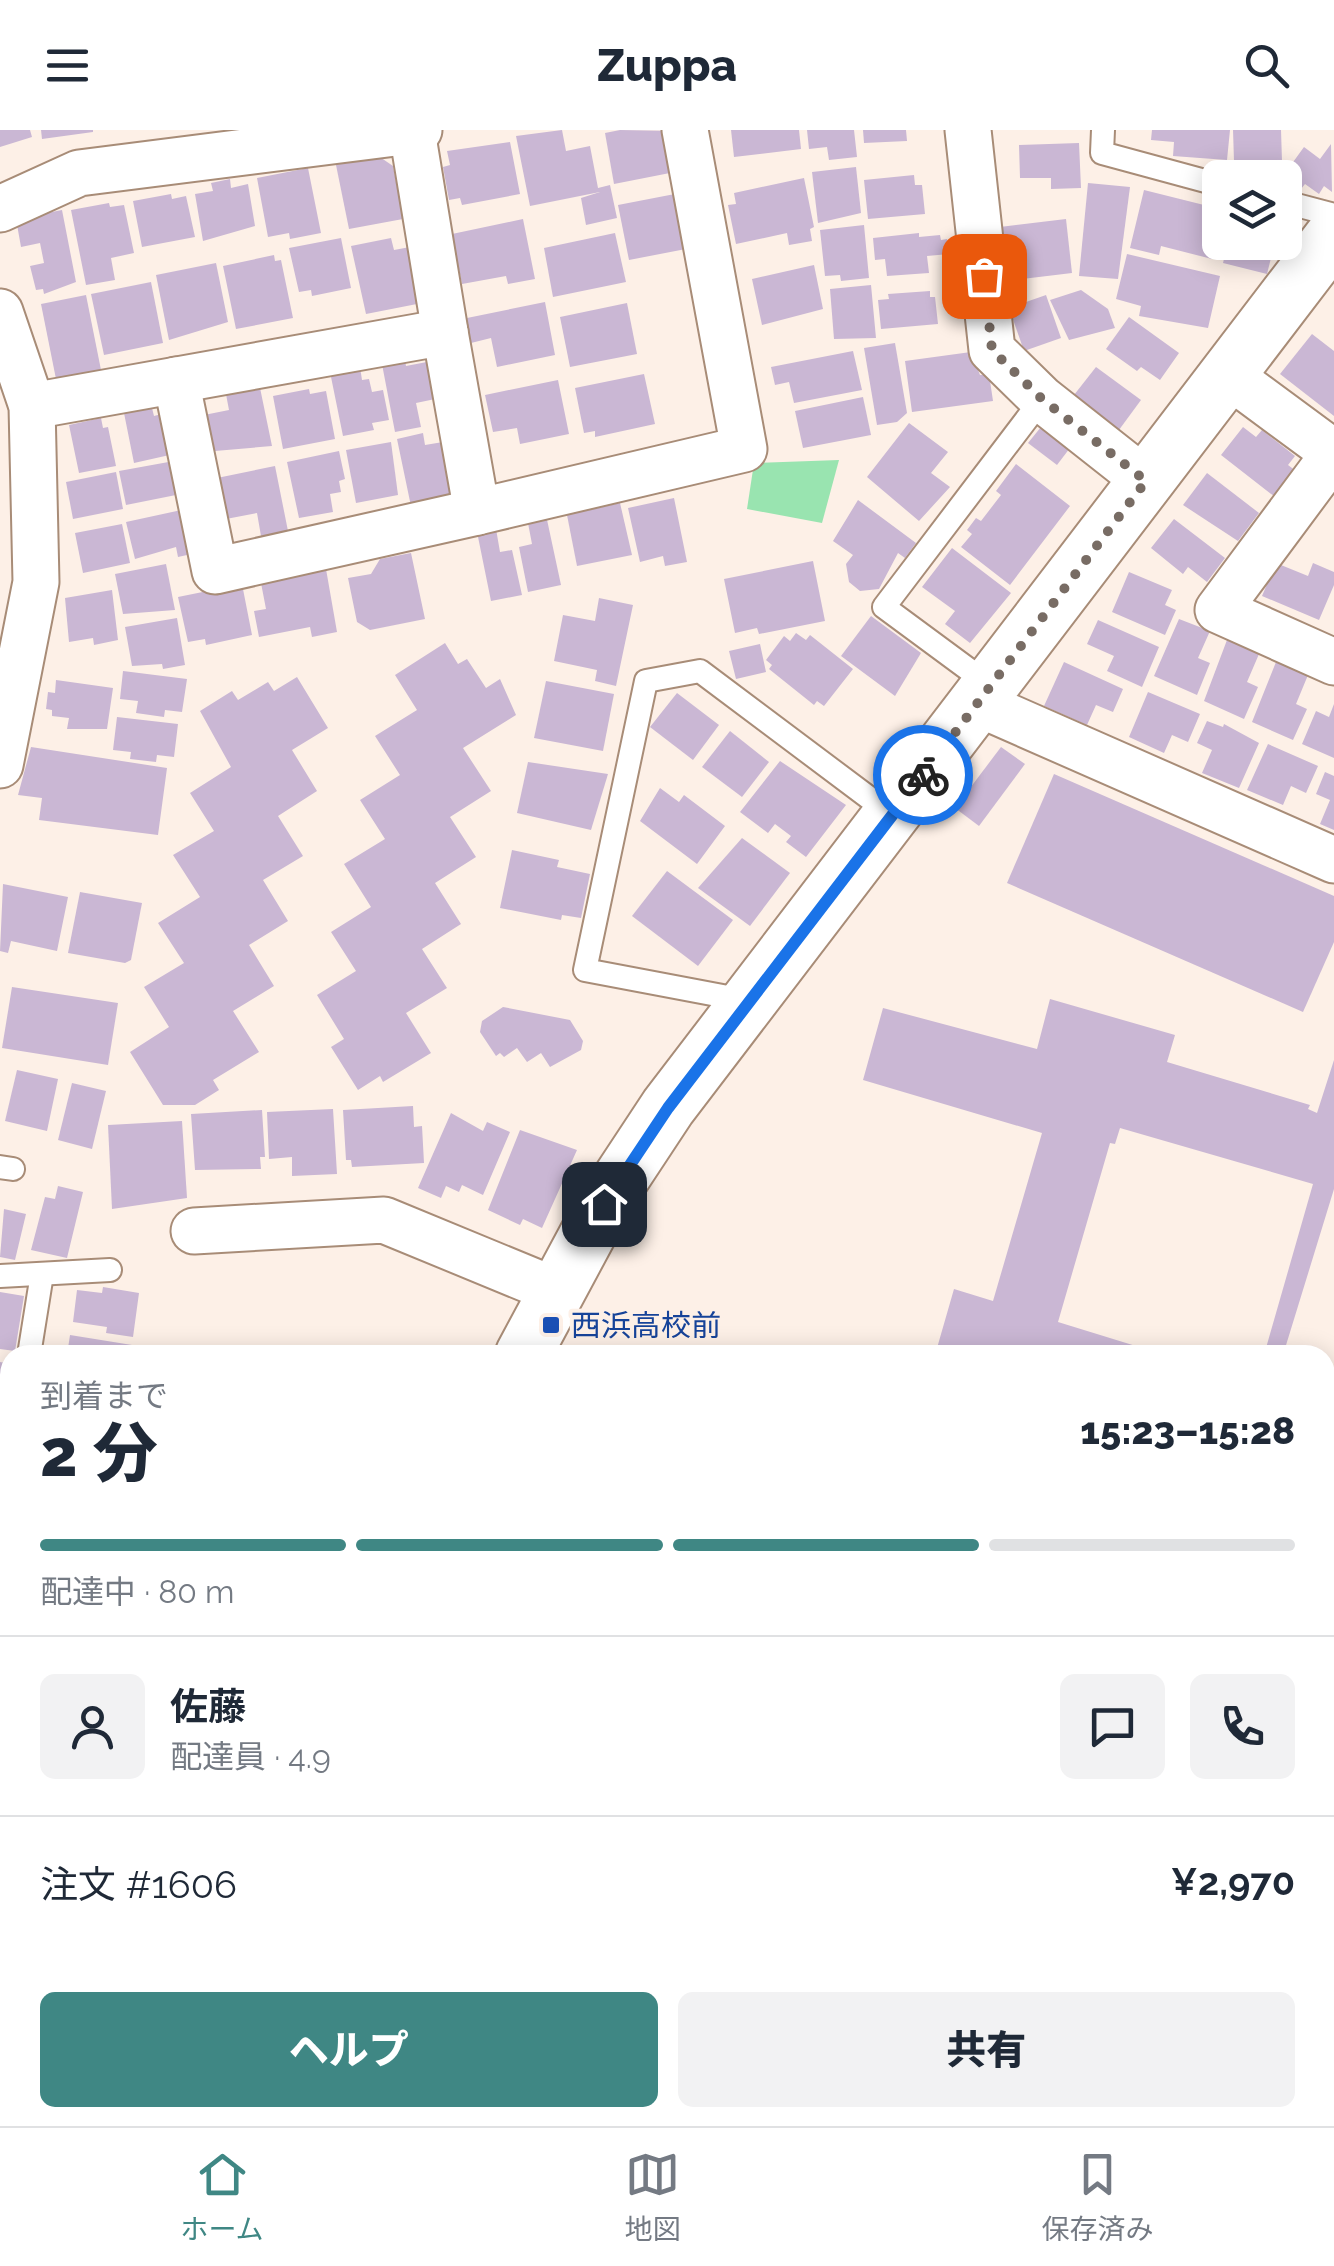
<!DOCTYPE html>
<html lang="ja">
<head>
<meta charset="utf-8">
<style>
	:root { --surface:#fff; --page:#f2f2f3; --text:#1f2937; --muted:#747a83; --line:#e0e1e3; --accent:#3f8784 }
	body { margin:0; font-family:Raleway,"Noto Sans JP",sans-serif; background:var(--page); color:var(--text); height:100vh; display:flex; flex-direction:column; font-size:38px; white-space:nowrap }
	* { box-sizing:border-box; margin:0 }
	p { font-size:32px; color:var(--muted) }
	.icon { flex:none; width:55px; height:55px; fill:none; stroke:currentColor; stroke-width:2; stroke-linecap:round; stroke-linejoin:round }
	.map { position:relative; flex:1; overflow:hidden }
	.panel { position:absolute; left:0px; top:1215px; width:1335px; height:782px; display:flex; flex-direction:column; background:var(--surface); border-radius:30px 30px 0 0; box-shadow:0 5px 25px #0003 }
	.panel>* { flex:none }
	.fabs { position:absolute; left:1202px; top:30px; display:grid; gap:20px }
	.fabs a { display:grid; place-items:center; width:100px; height:100px; border-radius:15px; background:var(--surface); box-shadow:0 5px 25px #0003; font-size:50px }
	.pin { position:absolute; display:grid; place-items:center; width:85px; height:85px; color:#fff; margin:-42px; border-radius:20px; box-shadow:0 5px 15px #0006 }
	.courier { position:absolute; display:grid; place-items:center; width:100px; height:100px; margin:-50px; border:8px solid #1a73e8; border-radius:50%; background:#fff; color:#222; box-shadow:0 2px 12px #0007 }
	.summary em { font-style:normal; font-weight:800 }
	.summary div { display:flex; flex-direction:column-reverse }
	.summary { display:flex; align-items:center; justify-content:space-between; height:170px; padding:0 40px }
	h1 { font-size:65px; font-weight:800; line-height:75px }
	.bar { display:grid; grid-template-columns:repeat(4,1fr); gap:15px 10px; align-content:center; height:120px; padding:0 40px }
	.bar i { height:12px; border-radius:8px; background:var(--line) }
	.bar .selected { background:var(--accent) }
	.bar p { grid-column:span 4 }
	.line { display:flex; align-items:center; gap:25px; padding:0 40px; border-top:2px solid var(--line) }
	.line div { flex:1 }
	.round { display:grid; place-items:center; flex:none; width:105px; height:105px; border-radius:15px; background:var(--page) }
	.cta { display:flex; gap:20px; margin-top:auto; padding:20px 40px }
	.cta a { flex:1; height:115px; border-radius:15px; background:var(--accent); color:#fff; font-size:40px; font-weight:800; line-height:115px; text-align:center }
	.cta a+a { background:var(--page); color:var(--text) }
	header { display:flex; justify-content:space-between; align-items:center; height:130px; padding:0 40px; background:var(--surface); font-size:45px; font-weight:800 }
	.dock { display:flex; justify-content:space-around; align-items:center; height:140px; border-top:2px solid var(--line); background:var(--surface); font-size:28px; color:var(--muted) }
	.dock a { display:grid; justify-items:center; gap:5px }
	.dock .selected { color:var(--accent) }
	.map>svg:first-child { display:block }
	.green { fill:#99e4b0 }
	.forest { fill:#7dd098 }
	.building { fill:#cab7d4 }
	.lines { fill:none; stroke-linecap:round; stroke-linejoin:round }
	.service-casing { stroke:#a88c77; stroke-width:26 }
	.minor-casing { stroke:#a88c77; stroke-width:49 }
	.tertiary-casing { stroke:#a88c77; stroke-width:59 }
	.service { stroke:#fff; stroke-width:22 }
	.minor { stroke:#fff; stroke-width:45 }
	.tertiary { stroke:#fff; stroke-width:55 }
	.done { stroke:#786c64; stroke-width:10; stroke-dasharray:0 18 }
	.route { stroke:#1a73e8; stroke-width:12 }
	.transit-dot { fill:#1a4fb4; stroke:#fdf0e7; stroke-width:4 }
	.labels { text-anchor:middle; dominant-baseline:central; stroke-width:8; stroke-linejoin:round; paint-order:stroke }
	.transit-label { font-size:30px; fill:#164399; stroke:#fdf0e7; text-anchor:start }
</style>
</head>
<body>
<header><svg class="icon" aria-label="menu" viewBox="0 0 24 24"><path d="M4 6h16M4 12h16M4 18h16"/></svg>Zuppa<svg class="icon" aria-label="search" viewBox="0 0 24 24"><circle cx="10" cy="10" r="6"/><path d="M15 15l6 6"/></svg></header>
<div class="map">
<svg width="1334" height="1996" viewBox="0 0 1334 1996">
	<rect width="100%" height="100%" fill="#fdf0e7"/>
	<!-- green -->
	<polygon class="green" points="839,330 822,393 747,379 754,333"/>
	<!-- forest -->
	<g class="forest">
		<polygon points="0,1530 10,1531 10,1988 218,1988 215,1996 0,1996"/>
		<polygon points="307,1988 705,1988 732,1996 304,1996"/>
	</g>
	<!-- building -->
	<g class="building">
		<polygon points="0,0 30,0 32,7 0,17"/>
		<polygon points="41,0 93,0 93,2 42,9"/>
		<polygon points="562,0 566,21 590,16 598,58 610,55 617,88 586,95 581,68 600,62 530,76 516,6"/>
		<polygon points="620,0 674,1 675,42 614,54 605,3"/>
		<polygon points="731,0 799,0 801,19 734,27"/>
		<polygon points="807,0 854,0 857,27 829,30 827,17 809,19"/>
		<polygon points="863,0 906,0 907,11 864,13"/>
		<polygon points="1152,0 1230,0 1227,30 1173,26 1174,12 1151,10"/>
		<polygon points="1233,0 1281,0 1282,31 1234,32"/>
		<polygon points="510,12 520,64 462,75 460,68 449,70 443,37 450,35 447,21"/>
		<polygon points="1079,13 1081,58 1051,59 1051,48 1020,48 1019,15"/>
		<polygon points="1331,14 1332,62 1324,56 1319,64 1305,54 1301,59 1283,46 1304,17 1320,29"/>
		<polygon points="374,23 393,36 403,89 349,99 335,30"/>
		<polygon points="856,37 861,83 818,93 812,42"/>
		<polygon points="308,38 321,103 290,109 289,103 268,107 257,48"/>
		<polygon points="914,45 915,55 922,55 925,84 868,89 864,50"/>
		<polygon points="804,48 814,97 810,99 812,111 789,115 787,103 736,114 728,75 736,74 734,63"/>
		<polygon points="230,49 231,58 248,54 255,96 203,111 195,64 213,61 211,53"/>
		<polygon points="1088,53 1130,57 1118,149 1079,146"/>
		<polygon points="1144,60 1220,79 1212,129 1161,116 1159,125 1130,118"/>
		<polygon points="680,63 691,118 629,130 618,75"/>
		<polygon points="171,64 172,69 186,66 195,107 142,117 133,71"/>
		<polygon points="109,73 110,77 124,75 134,123 111,128 115,150 86,155 71,80"/>
		<polygon points="62,80 76,152 44,164 43,159 36,160 30,136 44,133 40,113 21,117 16,89"/>
		<polygon points="523,89 535,149 508,154 506,146 462,154 452,104"/>
		<polygon points="1066,89 1072,143 1006,151 1000,97"/>
		<polygon points="864,95 869,148 841,151 840,145 825,146 820,100"/>
		<polygon points="615,103 626,152 553,167 544,118"/>
		<polygon points="919,103 919,107 940,105 941,110 947,109 949,124 927,126 929,143 887,146 885,129 875,130 873,108"/>
		<polygon points="341,108 351,158 312,166 311,160 299,162 289,118"/>
		<polygon points="391,108 394,120 410,117 422,173 366,184 351,116"/>
		<polygon points="1228,112 1275,112 1267,144 1223,133"/>
		<polygon points="1127,124 1220,146 1208,198 1139,186 1141,176 1116,169"/>
		<polygon points="274,125 275,131 281,130 293,188 236,199 223,136"/>
		<polygon points="216,133 228,192 169,210 156,145"/>
		<polygon points="814,135 823,179 762,195 752,149"/>
		<polygon points="151,152 163,213 104,225 91,164"/>
		<polygon points="871,155 876,208 834,209 830,159"/>
		<polygon points="1081,160 1108,179 1115,198 1069,210 1050,170"/>
		<polygon points="930,161 930,167 935,167 938,194 881,199 878,170 889,169 888,164"/>
		<polygon points="86,165 101,240 56,249 41,174"/>
		<polygon points="1046,165 1061,208 1024,221 1009,178"/>
		<polygon points="545,172 555,225 497,237 491,208 471,213 467,188"/>
		<polygon points="627,173 637,224 570,237 560,187"/>
		<polygon points="1129,187 1179,223 1160,250 1141,237 1137,241 1106,219"/>
		<polygon points="1312,204 1334,221 1334,286 1280,244"/>
		<polygon points="895,213 907,283 897,292 877,295 864,218"/>
		<polygon points="853,221 862,260 794,273 789,252 775,255 771,237"/>
		<polygon points="971,222 980,245 989,244 993,271 912,282 905,231"/>
		<polygon points="404,224 406,236 432,231 440,268 416,273 421,297 395,302 381,229"/>
		<polygon points="360,237 362,250 369,249 372,262 383,260 389,290 372,293 374,300 343,306 330,242"/>
		<polygon points="1096,237 1141,270 1116,304 1074,265"/>
		<polygon points="644,244 655,294 595,307 595,301 584,303 575,258"/>
		<polygon points="558,250 569,304 520,314 517,298 493,302 485,265"/>
		<polygon points="259,253 272,316 215,321 204,285 229,280 225,259"/>
		<polygon points="309,259 310,264 326,261 335,309 283,319 273,266"/>
		<polygon points="863,267 871,305 803,318 795,281"/>
		<polygon points="152,278 154,286 165,283 174,324 134,333 124,283"/>
		<polygon points="101,288 103,298 108,297 116,336 79,343 69,295"/>
		<polygon points="909,293 948,322 931,343 950,357 919,391 867,347"/>
		<polygon points="1058,296 1076,310 1057,335 1028,313 1041,297"/>
		<polygon points="1243,297 1256,307 1262,300 1295,326 1288,335 1296,341 1275,367 1221,325"/>
		<polygon points="423,303 425,315 443,312 451,364 446,372 412,381 397,309"/>
		<polygon points="391,312 398,365 356,373 346,320"/>
		<polygon points="339,321 345,349 339,351 341,362 330,364 333,382 299,388 287,332"/>
		<polygon points="174,331 181,364 126,375 119,341"/>
		<polygon points="1016,334 1070,376 1010,455 961,417 972,404 967,400 976,388 981,391 1001,365 996,361"/>
		<polygon points="275,336 288,401 261,406 257,383 226,389 217,348"/>
		<polygon points="116,342 123,379 73,389 66,352"/>
		<polygon points="1207,343 1259,383 1238,411 1183,375"/>
		<polygon points="674,368 687,432 665,436 663,426 640,432 628,378"/>
		<polygon points="858,370 916,413 905,428 898,423 879,459 860,461 849,452 846,434 853,425 833,411"/>
		<polygon points="620,373 632,425 577,436 567,385"/>
		<polygon points="186,379 196,423 178,427 176,417 135,429 126,392"/>
		<polygon points="546,385 561,455 528,462 519,417 532,414 527,388"/>
		<polygon points="1174,389 1225,428 1207,452 1188,437 1183,444 1151,418"/>
		<polygon points="495,393 500,422 512,420 522,465 491,471 476,397"/>
		<polygon points="122,394 130,433 83,443 75,403"/>
		<polygon points="952,418 1011,463 970,513 945,494 955,481 922,457"/>
		<polygon points="411,423 425,489 370,500 357,492 348,448 371,444 380,429"/>
		<polygon points="813,431 825,491 759,504 757,498 735,503 724,449"/>
		<polygon points="1276,433 1308,446 1313,433 1334,442 1334,455 1319,490 1262,466"/>
		<polygon points="166,434 175,480 123,484 115,444"/>
		<polygon points="326,439 337,502 312,507 310,497 259,507 254,481 266,479 261,453"/>
		<polygon points="1129,442 1172,460 1165,475 1176,480 1165,505 1112,482"/>
		<polygon points="242,454 252,505 206,515 205,509 188,512 178,467"/>
		<polygon points="112,460 118,510 94,515 93,508 69,512 65,468"/>
		<polygon points="599,468 633,475 616,556 595,551 597,540 554,531 563,485 595,491"/>
		<polygon points="871,486 921,523 895,566 841,526"/>
		<polygon points="177,488 185,535 163,539 162,534 132,536 125,497"/>
		<polygon points="1179,489 1210,501 1198,528 1210,533 1197,565 1154,546"/>
		<polygon points="1098,490 1159,517 1142,557 1107,541 1114,526 1087,514"/>
		<polygon points="796,503 806,510 810,505 853,539 824,576 817,571 814,575 769,539 772,535 766,530 784,506 790,511"/>
		<polygon points="1227,510 1259,524 1247,552 1258,557 1244,589 1204,571"/>
		<polygon points="445,513 458,534 467,529 486,558 500,549 516,585 463,618 491,661 450,687 476,727 435,753 461,794 422,819 447,858 406,883 431,923 383,952 380,946 358,960 331,917 344,909 317,865 356,841 331,802 371,777 344,734 385,709 360,670 400,645 375,606 417,580 395,545"/>
		<polygon points="760,514 766,542 736,549 729,521"/>
		<polygon points="1064,532 1123,559 1113,582 1096,575 1087,595 1044,576"/>
		<polygon points="1276,532 1308,545 1296,574 1307,579 1293,610 1252,592"/>
		<polygon points="123,541 187,549 182,582 165,580 164,587 136,583 138,571 120,569"/>
		<polygon points="297,547 328,598 292,620 317,661 278,686 303,726 263,750 288,791 249,815 274,856 233,881 259,922 213,950 219,960 195,975 163,975 130,922 169,897 144,857 184,833 158,793 200,767 173,725 214,701 190,663 231,637 200,581 232,561 238,570 268,552 274,561"/>
		<polygon points="56,550 113,558 107,599 67,599 69,588 52,586 52,580 46,579 48,562 55,563"/>
		<polygon points="546,551 614,564 603,621 534,608"/>
		<polygon points="1148,562 1200,584 1188,612 1172,605 1164,623 1129,607"/>
		<polygon points="677,563 719,595 693,630 650,597"/>
		<polygon points="1334,574 1334,628 1302,614 1316,581 1329,587"/>
		<polygon points="117,587 178,594 174,627 157,625 156,632 130,629 131,622 113,620"/>
		<polygon points="1207,591 1223,597 1224,594 1259,613 1239,658 1202,643 1212,620 1197,613"/>
		<polygon points="730,601 769,632 742,667 702,637"/>
		<polygon points="1268,614 1318,636 1306,663 1291,656 1283,675 1247,660"/>
		<polygon points="31,617 167,638 158,705 39,690 42,668 18,665"/>
		<polygon points="1001,617 1025,634 979,696 955,678"/>
		<polygon points="780,631 846,675 806,727 786,712 791,706 775,694 768,703 740,682"/>
		<polygon points="528,632 608,644 591,700 517,683"/>
		<polygon points="1325,642 1334,646 1334,700 1320,694 1330,670 1316,664"/>
		<polygon points="1054,644 1334,766 1334,812 1303,882 1007,753"/>
		<polygon points="660,658 679,672 684,665 725,696 697,734 640,691"/>
		<polygon points="742,708 790,743 750,796 698,758"/>
		<polygon points="512,720 559,730 557,737 590,744 581,788 562,785 561,790 500,778"/>
		<polygon points="667,741 733,790 698,836 632,786"/>
		<polygon points="3,754 68,767 57,821 11,811 8,823 0,821"/>
		<polygon points="80,762 142,773 131,830 125,833 68,823"/>
		<polygon points="12,857 118,873 108,935 2,918"/>
		<polygon points="1050,869 1175,905 1167,932 1310,975 1308,979 1317,983 1334,930 1334,1059 1283,1225 1264,1225 1313,1054 1120,998 1115,1014 1110,1013 1058,1192 1165,1225 935,1225 954,1159 993,1171 1042,1003 863,950 883,878 1037,919"/>
		<polygon points="503,877 570,890 583,911 581,920 550,937 541,923 527,932 517,918 504,927 500,923 496,926 480,902 482,891"/>
		<polygon points="17,940 58,949 47,1001 5,991"/>
		<polygon points="72,953 106,961 92,1019 58,1010"/>
		<polygon points="413,976 414,997 422,996 424,1033 352,1037 351,1030 346,1030 343,980"/>
		<polygon points="333,979 337,1044 292,1046 292,1027 269,1029 267,982"/>
		<polygon points="262,980 265,1027 260,1027 261,1039 195,1040 191,984"/>
		<polygon points="451,983 483,1001 487,992 510,1002 483,1065 462,1055 459,1062 446,1056 441,1068 418,1058"/>
		<polygon points="182,991 187,1068 112,1079 108,995"/>
		<polygon points="520,1000 577,1020 542,1098 523,1089 520,1095 488,1080"/>
		<polygon points="58,1056 83,1062 67,1128 31,1120 45,1067 55,1069"/>
		<polygon points="4,1079 26,1084 15,1130 0,1127"/>
		<polygon points="103,1157 139,1163 133,1207 106,1203 107,1197 73,1192 77,1160 102,1163"/>
		<polygon points="0,1162 24,1166 15,1221 0,1219"/>
		<polygon points="70,1205 132,1215 130,1225 67,1225"/>
		<polygon points="0,1232 10,1234 4,1281 0,1280"/>
		<polygon points="1325,1255 1334,1258 1334,1395 1325,1392"/>
		<polygon points="0,1408 10,1409 10,1460 0,1459"/>
	</g>
	<g class="lines">
		<!-- service casing -->
		<g class="service-casing">
			<g id="service">
				<polyline points="1103,0 1102,23 1220,55"/>
				<polyline points="1285,72 1334,85"/>
				<polyline points="991,556 884,477 1042,269"/>
				<polyline points="749,871 585,840 646,551 700,541 892,685"/>
				<polyline points="0,1037 13,1039"/>
				<polyline points="0,1146 110,1140"/>
				<polyline points="29,1225 42,1144"/>
			</g>
		</g>
		<!-- minor casing -->
		<g class="minor-casing">
			<g id="minor">
				<polyline points="968,0 992,220 1042,269 1146,351"/>
				<polyline points="0,79 79,43 419,0"/>
				<polyline points="0,182 32,276 36,452 0,635"/>
				<polyline points="445,202 477,382 744,319 685,0"/>
				<polyline points="1227,244 1334,323"/>
				<polyline points="176,250 215,441 477,382"/>
				<polyline points="32,276 445,202 412,1"/>
				<polyline points="1334,324 1218,480 1334,532"/>
				<polyline points="977,573 1334,730"/>
				<polyline points="194,1101 384,1090 554,1160"/>
			</g>
		</g>
		<!-- tertiary casing -->
		<g class="tertiary-casing">
			<g id="tertiary">
				<polyline points="523,1225 604,1074 668,977 1334,105"/>
				<polyline points="263,1996 266,1988"/>
			</g>
		</g>
		<!-- service -->
		<use href="#service" class="service"/>
		<!-- minor -->
		<use href="#minor" class="minor"/>
		<!-- tertiary -->
		<use href="#tertiary" class="tertiary"/>
	</g>
	<g class="lines">
		<!-- done -->
		<polyline class="done" points="923,645 1146,351 1042,269 992,220 984,146"/>
		<!-- route -->
		<polyline class="route" points="604,1074 668,978 923,645"/>
	</g>
	<!-- markers -->
	<rect class="transit-dot" x="541" y="1185" width="20" height="20" rx="5"/>
	<g class="labels">
		<!-- transit labels -->
		<g class="transit-label">
			<text x="571" y="1195">西浜高校前</text>
		</g>
	</g>
</svg>
<div class="fabs">
<a><svg class="icon" aria-label="layers" viewBox="0 0 24 24"><path d="M12 4l9 5-9 5-9-5zM3 14l9 5 9-5"/></svg></a>
</div>
<div class="pin" style="left:984px;top:146px;background:#ea580c"><svg class="icon" aria-label="bag" viewBox="0 0 24 24"><path d="M5 8h14l-1 12H6zM9 8a3 3 0 0 1 6 0"/></svg></div>
<div class="pin" style="left:604px;top:1074px;background:#1f2937"><svg class="icon" aria-label="home" viewBox="0 0 24 24"><path d="M3 11l9-7 9 7M6 9v11h12V9"/></svg></div>
<div class="courier" style="left:923px;top:645px"><svg class="icon" aria-label="bike" viewBox="0 0 24 24"><circle cx="6" cy="16" r="4"/><circle cx="18" cy="16" r="4"/><path d="M6 16l4-8h5l3 8M10 8l3 8H6M13 5h3"/></svg></div>
<section class="panel">
<div class="summary"><div><h1>2 分</h1><p>到着まで</p></div><em>15:23–15:28</em></div>
<div class="bar"><i class="selected"></i><i class="selected"></i><i class="selected"></i><i></i><p>配達中 · 80 m</p></div>
<div class="line" style="height:180px"><a class="round"><svg class="icon" aria-label="person" viewBox="0 0 24 24"><circle cx="12" cy="8" r="4"/><path d="M4 21q1-7 8-7t8 7"/></svg></a><div><b>佐藤</b><p>配達員 · 4.9</p></div><a class="round"><svg class="icon" aria-label="chat" viewBox="0 0 24 24"><path d="M4 5h16v11H9l-5 4z"/></svg></a><a class="round"><svg class="icon" aria-label="phone" viewBox="0 0 24 24"><path d="M5 4h4l2 5-3 2q2 4 5 5l2-3 5 2v4C11 20 4 13 5 4z"/></svg></a></div>
<div class="line" style="height:130px"><div>注文 #1606</div><b>¥2,970</b></div>
<div class="cta"><a>ヘルプ</a><a>共有</a></div>
</section>
</div>
<nav class="dock">
<a class="selected"><svg class="icon" aria-label="home" viewBox="0 0 24 24"><path d="M3 11l9-7 9 7M6 9v11h12V9"/></svg>ホーム</a>
<a><svg class="icon" aria-label="map" viewBox="0 0 24 24"><path d="M3 6l6-2 6 2 6-2v14l-6 2-6-2-6 2zM9 4v14M15 6v14"/></svg>地図</a>
<a><svg class="icon" aria-label="saved" viewBox="0 0 24 24"><path d="M7 4h10v16l-5-4-5 4z"/></svg>保存済み</a>
</nav>
</body>
</html>
